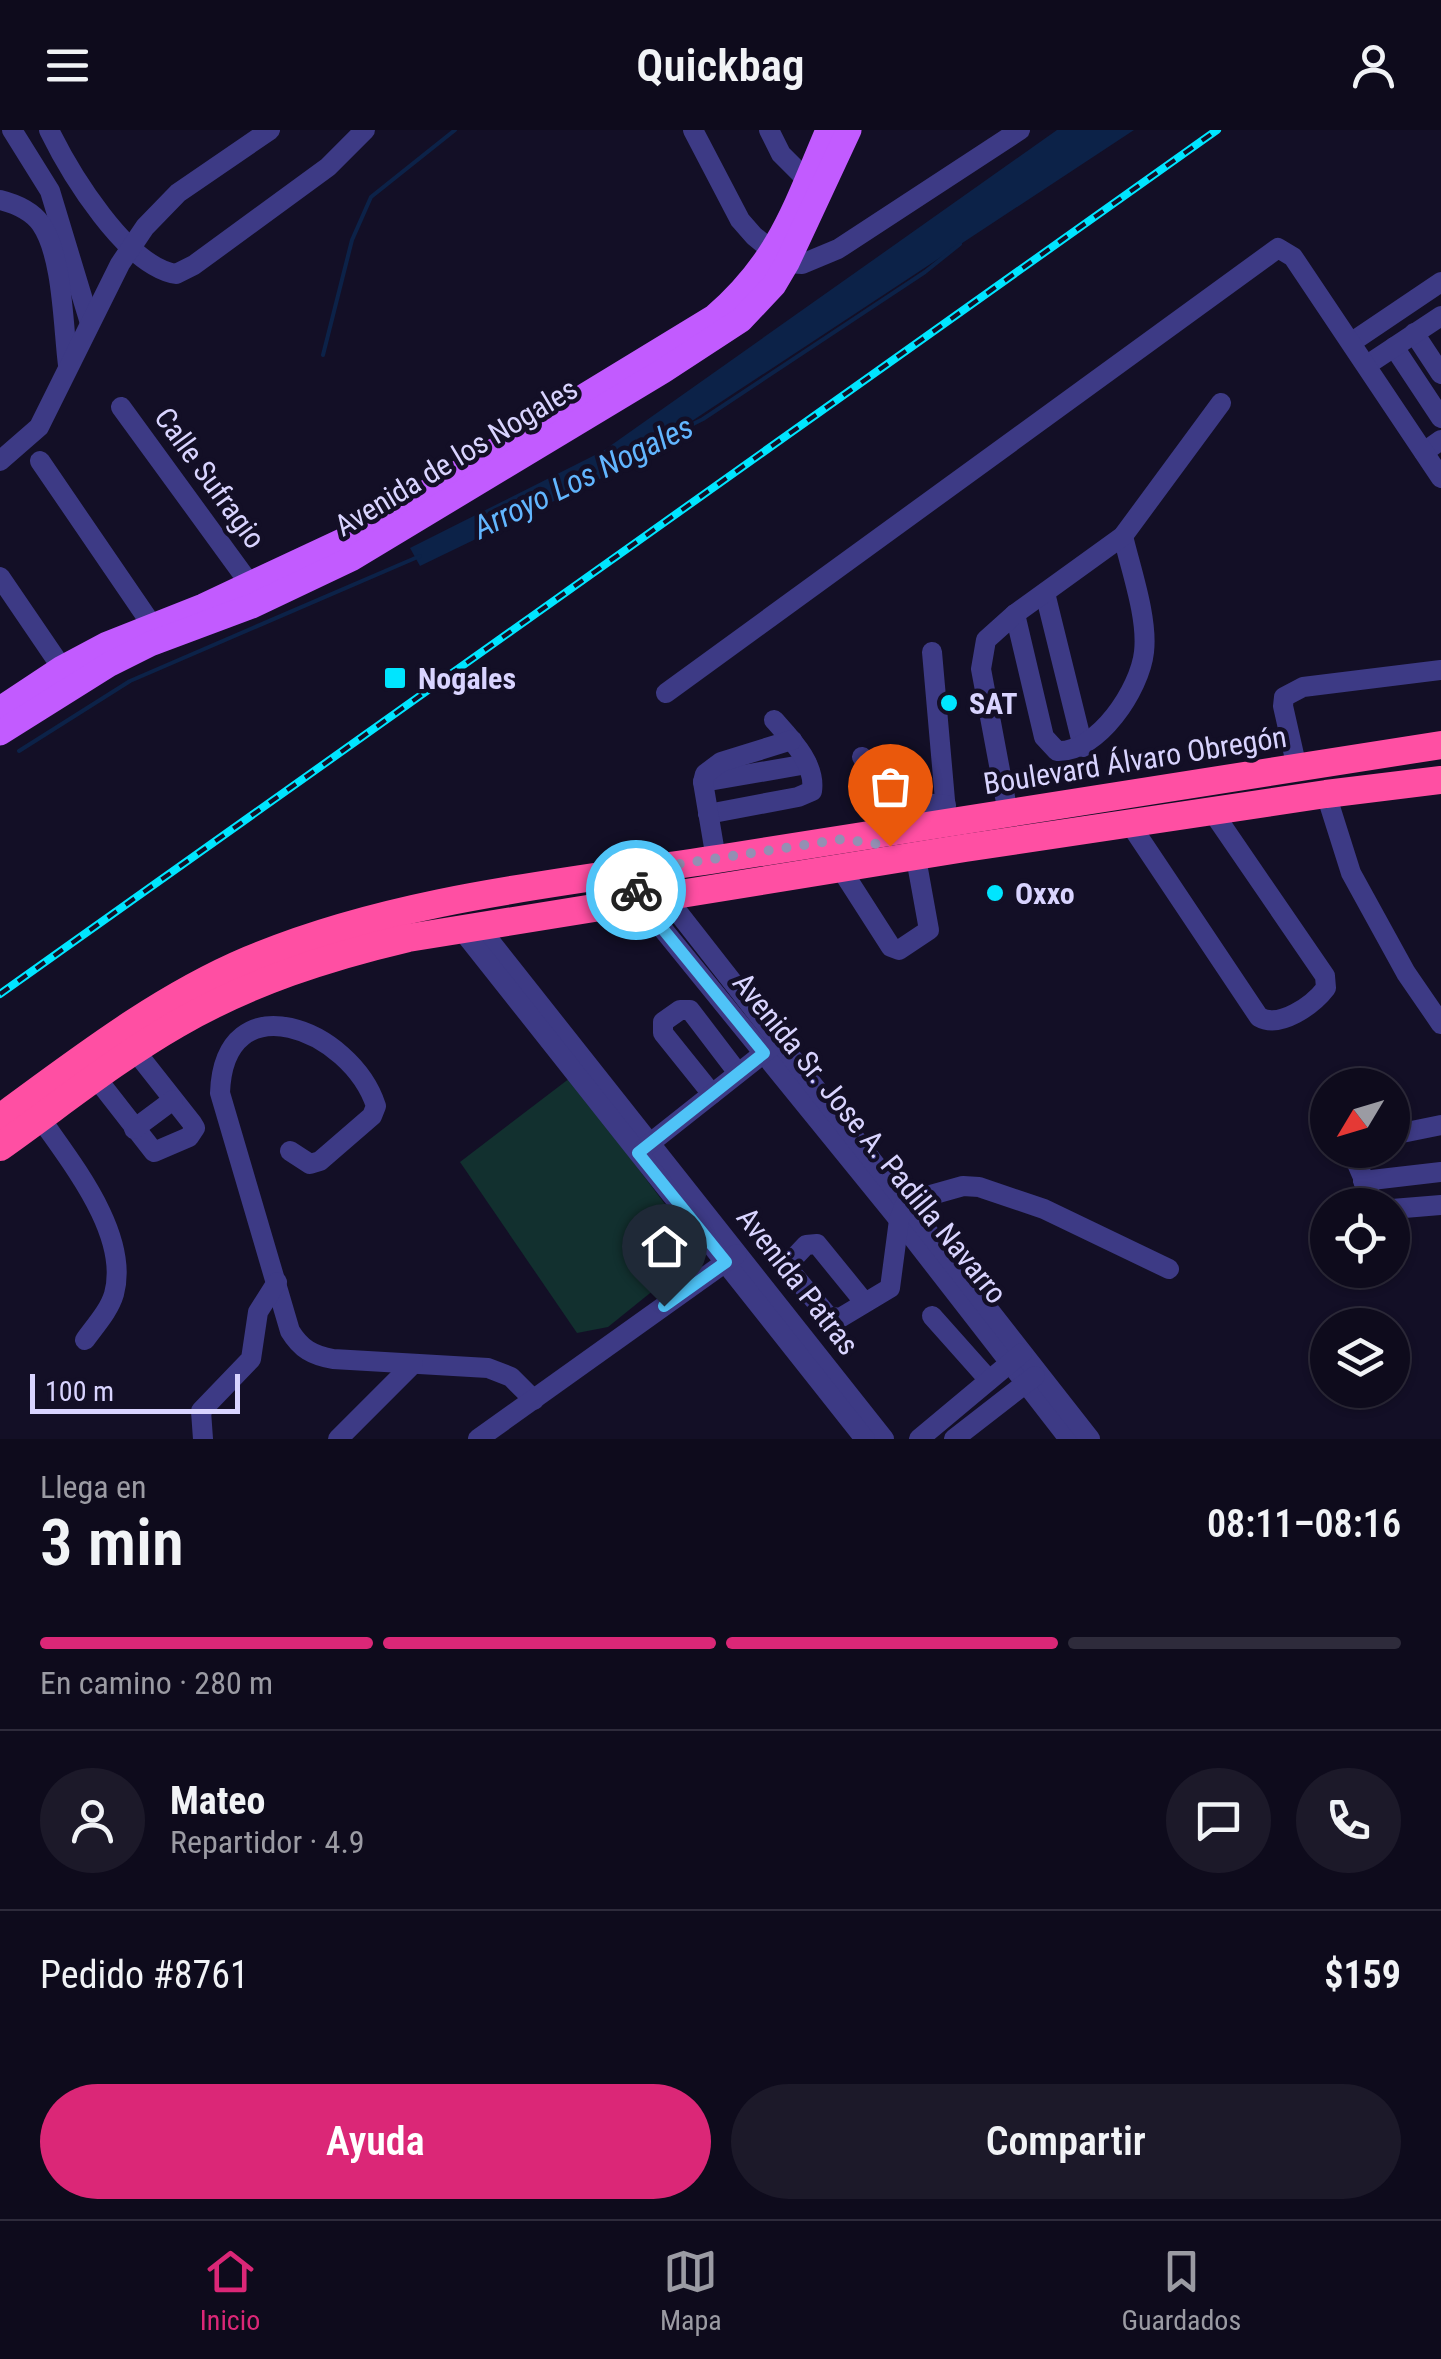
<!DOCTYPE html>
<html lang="es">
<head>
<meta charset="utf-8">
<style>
	:root { --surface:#0e0b1c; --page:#1c1929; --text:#f1f3f6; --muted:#9b9ba3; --line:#2e2b3b; --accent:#db2777 }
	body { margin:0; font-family:"Roboto Condensed",sans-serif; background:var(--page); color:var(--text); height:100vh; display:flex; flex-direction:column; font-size:38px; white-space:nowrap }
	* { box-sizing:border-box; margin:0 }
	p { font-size:32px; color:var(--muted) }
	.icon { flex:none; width:55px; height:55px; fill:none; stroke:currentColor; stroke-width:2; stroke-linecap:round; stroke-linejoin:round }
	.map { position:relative; height:1309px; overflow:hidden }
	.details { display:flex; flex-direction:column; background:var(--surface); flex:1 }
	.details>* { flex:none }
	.needle { width:65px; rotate:232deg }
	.controls { position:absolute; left:1310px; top:938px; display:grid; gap:20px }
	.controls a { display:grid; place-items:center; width:100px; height:100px; border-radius:50%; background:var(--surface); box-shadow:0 2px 8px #0004,0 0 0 2px var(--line); font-size:50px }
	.scale { position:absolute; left:30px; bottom:25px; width:210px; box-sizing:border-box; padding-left:10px; border:5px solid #d9d4ff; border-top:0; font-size:28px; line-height:35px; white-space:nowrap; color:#d9d4ff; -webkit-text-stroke:8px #130f26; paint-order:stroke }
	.pin { position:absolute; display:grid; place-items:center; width:85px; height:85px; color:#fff; margin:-102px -42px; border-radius:50% 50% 50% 0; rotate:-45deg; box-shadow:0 0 10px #0007 }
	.pin .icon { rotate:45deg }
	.courier { position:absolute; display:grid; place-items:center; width:100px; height:100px; margin:-50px; border:8px solid #4fc3f7; border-radius:50%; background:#fff; color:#222; box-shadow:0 2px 12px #0007 }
	.headline em { font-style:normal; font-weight:600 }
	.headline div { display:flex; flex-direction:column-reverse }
	.headline { display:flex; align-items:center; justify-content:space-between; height:170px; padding:0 40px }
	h1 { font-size:65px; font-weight:600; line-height:75px }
	.bar { display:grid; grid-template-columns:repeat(4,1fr); gap:15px 10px; align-content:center; height:120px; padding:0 40px }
	.bar i { height:12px; border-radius:8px; background:var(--line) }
	.bar .selected { background:var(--accent) }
	.bar p { grid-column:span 4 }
	.line { display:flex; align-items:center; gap:25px; padding:0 40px; border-top:2px solid var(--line) }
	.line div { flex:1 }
	.round { display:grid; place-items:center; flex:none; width:105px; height:105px; border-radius:52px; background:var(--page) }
	.button { display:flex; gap:20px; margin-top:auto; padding:20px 40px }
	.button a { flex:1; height:115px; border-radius:60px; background:var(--accent); color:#fff; font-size:40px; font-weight:600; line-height:115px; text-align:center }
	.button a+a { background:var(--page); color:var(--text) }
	header { display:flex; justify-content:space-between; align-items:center; height:130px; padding:0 40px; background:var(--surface); font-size:45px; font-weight:600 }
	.tab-bar { display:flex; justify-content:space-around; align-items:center; height:140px; border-top:2px solid var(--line); background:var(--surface); font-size:28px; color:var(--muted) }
	.tab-bar a { display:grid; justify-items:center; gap:5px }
	.tab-bar .selected { color:var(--accent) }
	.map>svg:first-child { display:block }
	.green { fill:#12302f }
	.water { fill:#0c2248 }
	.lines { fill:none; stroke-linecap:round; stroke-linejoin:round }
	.stream { stroke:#0c2248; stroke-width:4 }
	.minor { stroke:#3d3a85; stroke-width:20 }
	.major { stroke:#c25bff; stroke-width:25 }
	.highway { stroke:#ff4fa3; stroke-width:28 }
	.rail-casing { stroke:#00e5ff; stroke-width:8 }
	.rail { stroke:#130f26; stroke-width:4; stroke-dasharray:11; stroke-linecap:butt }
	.done { stroke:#948fb3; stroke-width:10; stroke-dasharray:0 18 }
	.route { stroke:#4fc3f7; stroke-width:12 }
	.poi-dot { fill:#00e5ff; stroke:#130f26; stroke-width:4 }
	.labels { text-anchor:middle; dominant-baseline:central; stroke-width:9; stroke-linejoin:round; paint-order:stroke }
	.street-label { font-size:30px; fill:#d9d4ff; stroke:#130f26 }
	.poi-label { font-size:30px; font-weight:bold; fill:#d9d4ff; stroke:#130f26; text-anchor:start }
	.water-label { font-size:32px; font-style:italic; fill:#62b6ff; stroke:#130f26 }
</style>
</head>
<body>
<header><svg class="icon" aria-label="menu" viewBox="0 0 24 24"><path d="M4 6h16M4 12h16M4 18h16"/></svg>Quickbag<svg class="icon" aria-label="person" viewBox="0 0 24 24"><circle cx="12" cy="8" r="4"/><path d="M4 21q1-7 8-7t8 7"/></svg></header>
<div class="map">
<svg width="1441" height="1309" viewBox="0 0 1441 1309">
	<rect width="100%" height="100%" fill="#130f26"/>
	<!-- green -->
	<polygon class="green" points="570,948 701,1122 608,1197 577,1203 460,1032"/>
	<!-- water -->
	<polygon class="water" points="1057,0 1134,0 616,341 420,436 410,418 603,321"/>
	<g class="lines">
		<!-- stream -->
		<g class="stream">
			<polyline points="323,225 352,110 371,67 455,0"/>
			<polyline points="667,307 703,289 925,142 960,114"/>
			<polyline points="19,621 130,551 420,426"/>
		</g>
		<!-- minor -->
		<g class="minor">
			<polyline points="12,0 50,61 90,193"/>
			<path d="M49 0C70 43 126 136 176 144L194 135 328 37 365 0"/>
			<polyline points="693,0 740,90 754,106 787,133 802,134 838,119 1020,0"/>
			<polyline points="769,0 781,24 807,50"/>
			<path d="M0 70C16 74 31 80 41 94 63 126 63 196 68 235"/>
			<polyline points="1414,203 1441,244"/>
			<polyline points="1352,212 1441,152"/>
			<polyline points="1394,217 1441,288"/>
			<polyline points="1367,235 1441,186"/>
			<polyline points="121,277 250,454"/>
			<polyline points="1424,322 1441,310"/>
			<polyline points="0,331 39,297 120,134 145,97 178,63 270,0"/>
			<polyline points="40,331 152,495"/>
			<polyline points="0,447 62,538"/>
			<polyline points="1045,463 1083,617"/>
			<path d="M1015 484 1044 607 1057 621C1098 623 1140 559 1144 522 1148 488 1131 440 1123 406"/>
			<polyline points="932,522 947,693"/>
			<polyline points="666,563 1278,118 1293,127 1441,348"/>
			<polyline points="862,627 899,671 946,675"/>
			<polyline points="1297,638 1283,576 1284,567 1303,557 1441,540"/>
			<polyline points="703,652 807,634"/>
			<polyline points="1326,664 1351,743 1406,843 1441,894"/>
			<polyline points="1008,683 981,539 986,510 1015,484 1123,406 1221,273"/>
			<path d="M708 684 798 667 812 661C816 634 791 609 774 590"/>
			<path d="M1130 694 1259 887C1280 899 1313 875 1326 858L1325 846 1212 681"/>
			<polyline points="716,729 703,652 705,644 721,632 792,610"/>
			<polyline points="841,739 891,817 899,820 929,800 916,728"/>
			<polyline points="629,742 640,771 899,1090 1069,1309"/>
			<polyline points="662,758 666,767 1090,1309"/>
			<polyline points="478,796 884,1309"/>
			<polyline points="461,799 865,1309"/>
			<polyline points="97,949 154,1022 189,1007 195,998 192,993 136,922"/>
			<polyline points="712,964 663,903 663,892 680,880 690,880 738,943"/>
			<path d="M41 989C72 1034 130 1105 114 1164 109 1181 95 1196 85 1210"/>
			<polyline points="134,999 173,970"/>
			<polyline points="1392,1005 1441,995"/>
			<polyline points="644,1018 774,915"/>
			<polyline points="1359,1020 1358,1036 1375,1075"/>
			<path d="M290 1021 310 1034 320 1031 372 986 376 976C351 899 224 849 220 963L290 1201C301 1219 312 1225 333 1229L488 1238 511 1247 534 1270"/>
			<polyline points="1363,1051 1441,1042"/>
			<polyline points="1392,1079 1441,1075"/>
			<polyline points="865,1173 817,1114 806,1115 791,1131 791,1142 828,1186 840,1188 890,1158 899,1090 906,1072 963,1056 979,1057 1044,1079 1169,1139"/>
			<polyline points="932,1186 989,1250"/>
			<polyline points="203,1309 201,1281 251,1229 258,1182 277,1152"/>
			<polyline points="338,1309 413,1234"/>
			<polyline points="478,1309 737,1124"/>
			<polyline points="919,1309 1022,1223"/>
			<polyline points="954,1309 1035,1246"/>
		</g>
		<!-- major -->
		<g class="major">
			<path d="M0 579 62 538 107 514 203 476 361 402 714 187C780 130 795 77 828 0"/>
			<polyline points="0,603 110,534 150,514 252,476 351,429 663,241 741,190 774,155 787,133 849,0"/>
		</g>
		<!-- highway -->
		<g class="highway">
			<path d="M0 988C78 931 159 868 249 830 398 767 571 752 730 727 967 690 1204 653 1441 615"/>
			<path d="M0 1017C58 976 116 929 177 894 250 852 327 827 408 808L965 718 1326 664 1441 650"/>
		</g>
		<!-- rail casing -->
		<g class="rail-casing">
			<polyline id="rail" points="0,864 1217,0"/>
		</g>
		<!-- rail -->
		<use href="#rail" class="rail"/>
	</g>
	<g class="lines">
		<!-- done -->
		<polyline class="done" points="636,760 628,742 843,709 890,716"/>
		<!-- route -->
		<polyline class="route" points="636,760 640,771 764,923 638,1023 726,1132 664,1176"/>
	</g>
	<!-- markers -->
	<g class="poi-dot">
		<rect x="383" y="536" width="24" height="24" rx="5"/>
		<circle cx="949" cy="573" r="10"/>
		<circle cx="995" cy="763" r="10"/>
	</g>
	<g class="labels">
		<!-- street labels -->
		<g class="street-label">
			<text transform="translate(456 327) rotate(-31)">Avenida de los Nogales</text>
			<text transform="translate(210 348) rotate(54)">Calle Sufragio</text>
			<text transform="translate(1135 630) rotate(-9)">Boulevard Álvaro Obregón</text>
			<text transform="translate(870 1008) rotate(51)">Avenida Sr. Jose A. Padilla Navarro</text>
			<text transform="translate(798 1151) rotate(52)">Avenida Patras</text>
		</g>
		<!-- poi labels -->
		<g class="poi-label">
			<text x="418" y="548">Nogales</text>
			<text x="969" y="573">SAT</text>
			<text x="1015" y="763">Oxxo</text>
		</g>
		<!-- water labels -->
		<g class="water-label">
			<text transform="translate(583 347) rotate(-26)">Arroyo Los Nogales</text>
		</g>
	</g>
</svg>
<div class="controls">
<a><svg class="needle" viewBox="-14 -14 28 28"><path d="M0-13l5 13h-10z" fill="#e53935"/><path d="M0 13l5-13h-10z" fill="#9b9ba3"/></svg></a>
<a><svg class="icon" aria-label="locate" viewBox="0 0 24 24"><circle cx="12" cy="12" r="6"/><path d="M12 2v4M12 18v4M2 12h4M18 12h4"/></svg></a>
<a><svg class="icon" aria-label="layers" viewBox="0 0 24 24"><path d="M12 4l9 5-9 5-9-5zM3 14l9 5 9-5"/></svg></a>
</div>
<div class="scale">100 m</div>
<div class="pin" style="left:890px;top:716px;background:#ea580c"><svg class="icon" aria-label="bag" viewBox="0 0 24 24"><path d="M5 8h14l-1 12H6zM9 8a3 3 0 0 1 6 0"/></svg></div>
<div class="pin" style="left:664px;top:1176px;background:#1f2937"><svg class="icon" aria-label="home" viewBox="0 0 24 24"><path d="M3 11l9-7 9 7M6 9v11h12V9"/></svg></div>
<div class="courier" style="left:636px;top:760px"><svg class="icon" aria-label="bike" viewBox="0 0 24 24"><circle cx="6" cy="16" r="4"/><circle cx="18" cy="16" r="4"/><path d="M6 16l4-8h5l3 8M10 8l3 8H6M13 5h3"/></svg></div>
</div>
<section class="details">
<div class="headline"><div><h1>3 min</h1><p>Llega en</p></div><em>08:11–08:16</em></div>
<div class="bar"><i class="selected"></i><i class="selected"></i><i class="selected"></i><i></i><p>En camino · 280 m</p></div>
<div class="line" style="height:180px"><a class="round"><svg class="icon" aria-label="person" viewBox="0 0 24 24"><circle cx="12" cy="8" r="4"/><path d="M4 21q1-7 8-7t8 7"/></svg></a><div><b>Mateo</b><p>Repartidor · 4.9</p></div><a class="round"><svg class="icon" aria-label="chat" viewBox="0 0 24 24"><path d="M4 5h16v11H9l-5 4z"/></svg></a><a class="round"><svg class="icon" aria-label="phone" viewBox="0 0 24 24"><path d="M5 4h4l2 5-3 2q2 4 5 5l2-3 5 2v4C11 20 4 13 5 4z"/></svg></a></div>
<div class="line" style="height:130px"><div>Pedido #8761</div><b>$159</b></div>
<div class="button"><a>Ayuda</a><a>Compartir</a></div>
</section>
<nav class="tab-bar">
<a class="selected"><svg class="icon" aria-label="home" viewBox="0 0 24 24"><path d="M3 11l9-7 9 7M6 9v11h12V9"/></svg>Inicio</a>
<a><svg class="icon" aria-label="map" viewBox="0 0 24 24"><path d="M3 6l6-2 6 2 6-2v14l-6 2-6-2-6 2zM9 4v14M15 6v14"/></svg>Mapa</a>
<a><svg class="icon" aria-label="saved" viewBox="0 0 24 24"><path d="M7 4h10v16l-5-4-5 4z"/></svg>Guardados</a>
</nav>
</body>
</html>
